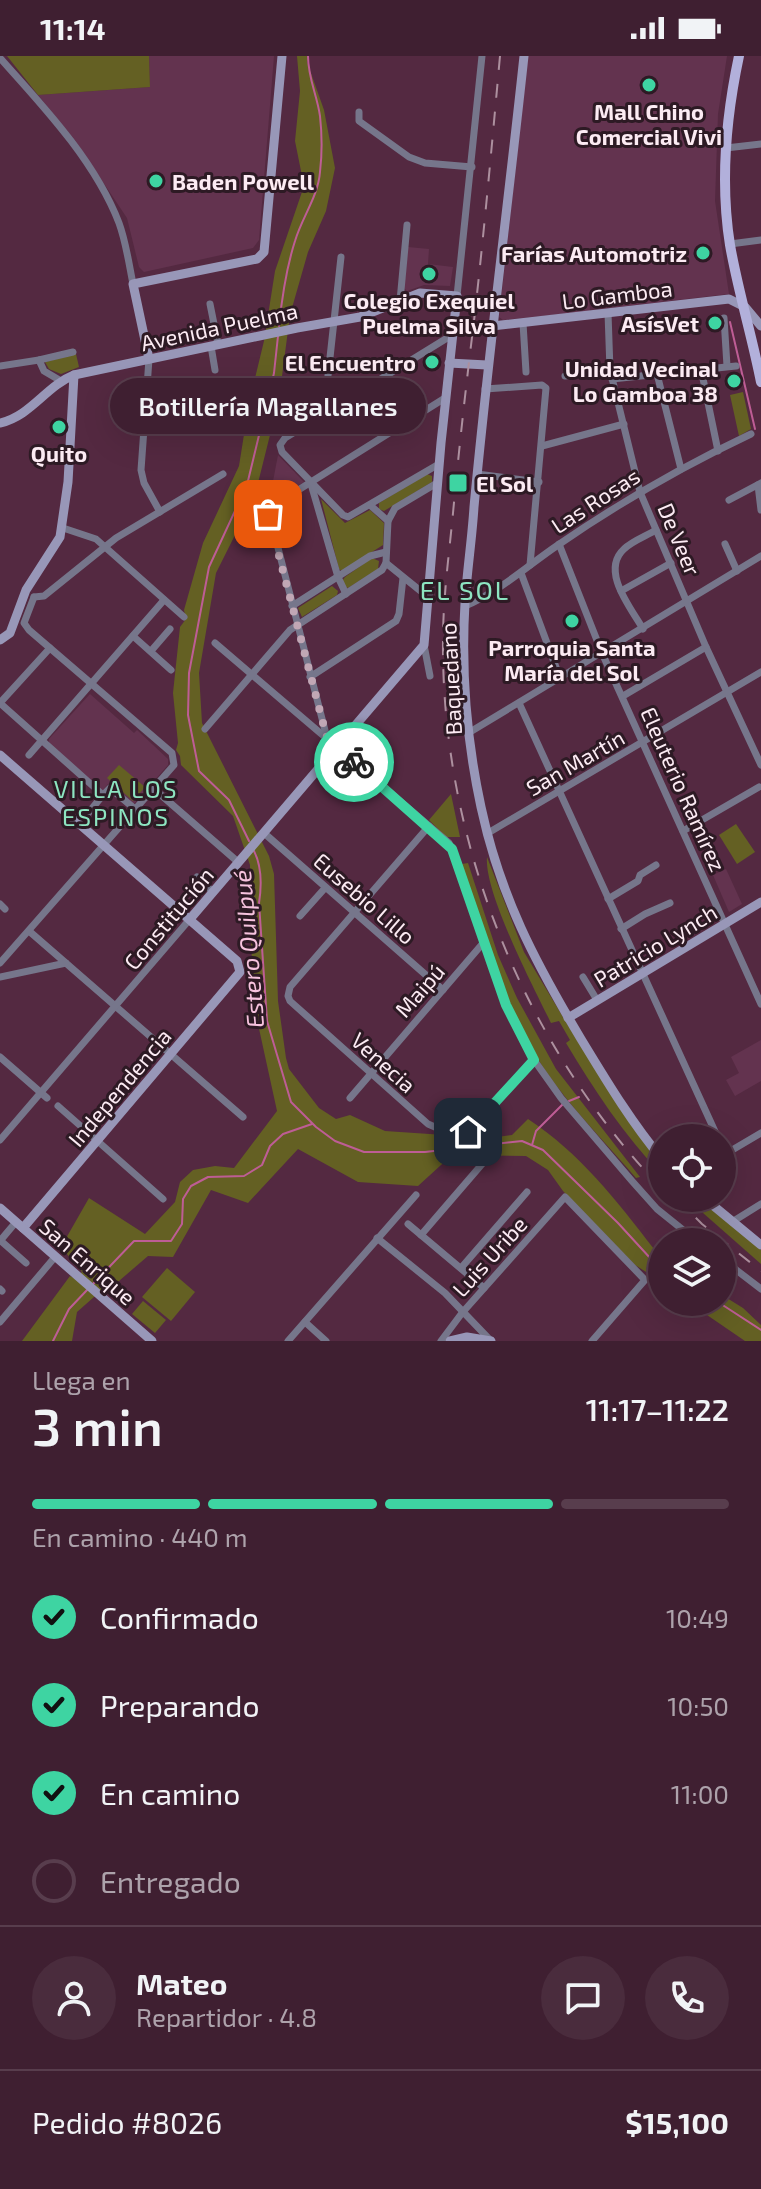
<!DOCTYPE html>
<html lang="es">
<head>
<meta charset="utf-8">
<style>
	:root { --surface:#3f1f31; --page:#4a2c3d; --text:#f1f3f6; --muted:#ada2ab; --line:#583d4d; --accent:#3ed4a2 }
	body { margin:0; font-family:"Exo 2",sans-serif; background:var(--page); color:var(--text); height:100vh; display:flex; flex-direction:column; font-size:30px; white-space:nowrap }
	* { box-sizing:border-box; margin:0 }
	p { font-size:26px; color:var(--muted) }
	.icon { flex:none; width:44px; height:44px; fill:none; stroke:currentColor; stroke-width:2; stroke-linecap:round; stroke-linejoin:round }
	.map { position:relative; height:1285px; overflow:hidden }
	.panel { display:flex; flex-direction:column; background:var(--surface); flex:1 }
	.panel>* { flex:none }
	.controls { position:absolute; left:648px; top:1068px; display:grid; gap:16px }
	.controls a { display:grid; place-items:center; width:88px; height:88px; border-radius:50%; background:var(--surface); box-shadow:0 8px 32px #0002,0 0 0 2px var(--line); font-size:40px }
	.pin { position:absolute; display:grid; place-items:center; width:68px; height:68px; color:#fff; margin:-34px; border-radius:16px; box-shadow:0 4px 12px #0006 }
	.courier { position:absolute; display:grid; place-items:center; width:80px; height:80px; margin:-40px; border:6px solid #3ed4a2; border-radius:50%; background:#fff; color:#222; box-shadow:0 2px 10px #0007 }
	.bubble { position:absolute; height:56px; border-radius:28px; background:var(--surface); box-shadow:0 8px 32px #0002,0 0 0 2px var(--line); font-size:26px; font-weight:600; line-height:56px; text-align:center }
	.headline em { font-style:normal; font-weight:600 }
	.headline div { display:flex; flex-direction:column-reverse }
	.headline { display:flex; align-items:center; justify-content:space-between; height:136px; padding:0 32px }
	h1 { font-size:52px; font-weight:600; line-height:60px }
	.bar { display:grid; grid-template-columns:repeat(4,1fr); gap:12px 8px; align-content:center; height:96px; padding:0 32px }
	.bar i { height:10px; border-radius:6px; background:var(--line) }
	.bar .selected { background:var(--accent) }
	.bar p { grid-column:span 4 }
	.line { display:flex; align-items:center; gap:20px; padding:0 32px; border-top:2px solid var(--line) }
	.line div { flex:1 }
	.round { display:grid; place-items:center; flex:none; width:84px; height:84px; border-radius:42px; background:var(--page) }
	ol { padding:0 32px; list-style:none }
	li { display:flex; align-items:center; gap:24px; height:88px }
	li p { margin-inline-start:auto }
	li .icon { padding:8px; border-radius:50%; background:var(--accent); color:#111; stroke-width:4 }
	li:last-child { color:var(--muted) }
	li i { width:44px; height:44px; border:4px solid var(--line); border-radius:50% }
	.status { display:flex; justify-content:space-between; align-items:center; height:56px; padding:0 40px; background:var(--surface); direction:ltr }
	.status svg { height:22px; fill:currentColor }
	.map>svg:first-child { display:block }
	.built { fill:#63334f }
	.green { fill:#646023 }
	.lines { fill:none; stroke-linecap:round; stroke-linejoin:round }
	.stream { stroke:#be5d95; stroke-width:2 }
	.street { stroke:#76768b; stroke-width:7 }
	.secondary { stroke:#9897b8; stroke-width:9 }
	.primary { stroke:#b2b0db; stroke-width:10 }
	.rail { stroke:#ad909f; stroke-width:2; stroke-dasharray:14 14; stroke-linecap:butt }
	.done { stroke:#c1a7b5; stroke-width:8; stroke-dasharray:0 14.4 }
	.route { stroke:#3ed4a2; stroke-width:10 }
	.poi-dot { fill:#3ed4a2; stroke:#2d1a24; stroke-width:3 }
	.labels { text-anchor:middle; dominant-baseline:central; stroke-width:6; stroke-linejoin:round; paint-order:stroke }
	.poi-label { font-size:22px; font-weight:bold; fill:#fcebf3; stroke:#2d1a24 }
	.street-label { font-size:22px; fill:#fcebf3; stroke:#2d1a24 }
	.neighbourhood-label { font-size:24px; letter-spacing:2px; fill:#8de5c1; stroke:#2d1a24 }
	.water-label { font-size:24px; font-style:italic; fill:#f7c3de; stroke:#2d1a24 }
	.quarter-label { font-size:26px; letter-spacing:2px; fill:#8de5c1; stroke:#2d1a24 }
</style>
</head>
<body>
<div class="status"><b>11:14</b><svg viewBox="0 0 49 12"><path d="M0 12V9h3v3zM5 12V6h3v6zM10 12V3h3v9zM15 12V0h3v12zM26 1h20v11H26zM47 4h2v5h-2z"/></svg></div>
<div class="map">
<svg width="761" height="1285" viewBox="0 0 761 1285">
	<rect width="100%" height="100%" fill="#542941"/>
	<!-- built -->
	<g class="built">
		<polygon points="149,0 274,0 259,184 253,192 144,216 139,211 127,162 75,84 38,39 150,31"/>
		<polygon points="528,0 727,0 718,58 715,145 729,238 608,252 610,234 600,233 594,242 589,243 590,255 503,264 499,261"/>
		<polygon points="408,191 429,193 428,208 453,211 450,230 424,229 407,235 404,232"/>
		<polygon points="278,399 304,426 270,447 269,446"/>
		<polygon points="90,638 134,677 137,674 168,703 168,709 133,749 108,728 102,735 49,688 49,683"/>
		<polygon points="726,813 742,848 729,856 713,819"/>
		<polygon points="761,984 761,1025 735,1040 726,1024 739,1017 731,1001"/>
	</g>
	<!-- green -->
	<g class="green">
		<polygon points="7,0 149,0 150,31 38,39"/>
		<path d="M297 0H309L307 6 324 54 335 112 326 155 308 196 290 259 279 343 255 439 216 517 199 617 202 667 269 800 274 818 278 945 286 1002 289 1013 319 1052 336 1063 350 1059 385 1075 489 1082 512 1079 528 1063C579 1096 618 1146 654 1193L662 1198V1226L635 1209 563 1135 548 1114 526 1100 452 1099 418 1130 358 1126 298 1093 248 1147 211 1134 173 1201 148 1200 105 1237 94 1241 77 1256 72 1285H22L70 1220 74 1222 82 1216 61 1191 89 1142 145 1178 175 1146 180 1126 193 1114 215 1110 234 1112 277 1055 256 959 250 875V809L233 760 181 709 180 700 176 694 178 687 173 637 180 571 186 563 184 554 203 487 239 410 249 347 264 285 275 215 304 130 295 85 300 35Z"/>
		<polygon points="76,298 79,311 61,318 49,313 45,306"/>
		<polygon points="743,336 751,373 739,380 730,339"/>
		<polygon points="427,418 432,420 432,426 384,455 379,453 379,447"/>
		<polygon points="321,443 345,467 370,454 384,467 383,489 342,515 339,513"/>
		<polygon points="372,502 379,505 378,513 348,532 344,530 342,525 345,521"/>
		<polygon points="332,530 338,535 337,539 302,561 298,552"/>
		<polygon points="119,709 145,731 133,745 107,722"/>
		<polygon points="451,738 460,781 446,781 429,764"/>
		<polygon points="736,768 755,796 737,808 719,779"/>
		<path d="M487 801 524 896 569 971 652 1098 662 1108V1119C624 1079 594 1034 566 987L570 984 559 965 551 967C534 932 484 837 487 801Z"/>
		<path d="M468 807 498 899 517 942 556 1013 640 1121 636 1122C605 1086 571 1052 545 1014 509 961 479 870 462 808Z"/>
		<polygon points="686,1142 700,1142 761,1194 761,1208"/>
		<polygon points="167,1212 195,1236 171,1265 142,1241"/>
		<polygon points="722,1239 743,1252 761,1269 761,1285 745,1285 688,1246 722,1246"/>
		<polygon points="143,1245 166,1264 155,1277 132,1258"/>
	</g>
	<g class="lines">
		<!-- stream -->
		<g class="stream">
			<polyline points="730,266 755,373"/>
			<path d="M279 270C282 241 286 213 295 185 302 161 318 141 320 116 322 99 322 78 320 60 317 39 308 22 308 0"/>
			<polyline points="249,785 229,744 199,715 188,659 189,617 209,511 247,429 274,317 278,280"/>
			<path d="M254 795C262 811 262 828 259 847L267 965 291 1046 316 1071 335 1085 364 1096H425L522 1085 543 1094 618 1167 662 1215"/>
			<polyline points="569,1045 579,1041"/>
			<polyline points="532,1089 536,1075 563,1048"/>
			<polyline points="92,1229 134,1185 171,1185 182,1168 183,1143 191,1130 208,1121 244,1120 262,1109 270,1090 283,1078 312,1068"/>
			<polyline points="718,1246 761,1274"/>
			<polyline points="53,1285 69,1253 88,1233"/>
		</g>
		<!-- street -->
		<g class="street">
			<path d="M0 2C44 51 95 105 119 167 126 186 129 208 133 228"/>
			<polyline points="359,56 359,65 409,101 425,107 472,111"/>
			<polyline points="726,92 761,88"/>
			<polyline points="730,188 761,184"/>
			<polyline points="457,240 482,0"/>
			<polyline points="400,245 407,169"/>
			<polyline points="210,248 218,288"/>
			<polyline points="608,257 610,314 640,436 706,591 761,709"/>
			<polyline points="724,262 727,310"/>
			<polyline points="523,267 526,316"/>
			<polyline points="211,290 215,314"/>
			<polyline points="149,303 141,414 144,427 160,456"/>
			<polyline points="39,304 44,315 61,325"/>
			<polyline points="0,310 39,304 73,296"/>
			<polyline points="701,313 718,395"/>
			<polyline points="657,318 681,413"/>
			<polyline points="565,320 610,314"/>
			<polyline points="612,323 736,310"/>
			<polyline points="485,333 542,329 546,332 530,509"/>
			<polyline points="327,356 325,347 341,201"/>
			<polyline points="542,390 624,368"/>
			<polyline points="439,408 348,461 343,459 282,396 280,389 285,382 452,279"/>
			<polyline points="477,418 539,426"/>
			<polyline points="311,428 338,521 346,538"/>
			<polyline points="758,429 761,454"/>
			<polyline points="729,444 761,427"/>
			<polyline points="388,465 395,452 437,427"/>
			<polyline points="63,472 96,483 184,561"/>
			<polyline points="559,488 602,597 761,948"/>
			<polyline points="725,488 737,515"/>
			<polyline points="386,507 428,541"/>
			<polyline points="521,517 560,622"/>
			<polyline points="621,535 671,507"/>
			<polyline points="34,541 44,540 116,482 223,418"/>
			<polyline points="292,550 370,500 386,496"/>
			<path d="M465 550C499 536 527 510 558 489 619 447 683 410 751 378"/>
			<path d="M643 573C631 552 600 515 624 493 632 485 646 480 656 474"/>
			<polyline points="133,580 171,614"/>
			<polyline points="215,587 449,787 506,949 534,1004 561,1042 632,1125 657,1153 698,1186"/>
			<polyline points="424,589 430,620"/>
			<polyline points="50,592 0,647 103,739 110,732 135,753"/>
			<polyline points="151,595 170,573"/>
			<polyline points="310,621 396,565 399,558 403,522"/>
			<polyline points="623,640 706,591"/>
			<polyline points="519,647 718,1082"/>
			<polyline points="205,673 290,574 382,514 386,507 388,465 370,449"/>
			<polyline points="470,676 761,500"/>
			<polyline points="327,682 268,453 445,342"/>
			<polyline points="29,699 164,544"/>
			<polyline points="153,732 238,806"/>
			<polyline points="85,761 103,739"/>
			<polyline points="429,770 290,931 288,940 290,945 428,1068 451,1078 468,1076 534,1004"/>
			<polyline points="683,775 759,731"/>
			<polyline points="264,777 443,934"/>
			<polyline points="488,777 761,616"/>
			<polyline points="197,821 213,836"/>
			<polyline points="608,843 638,825 640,819 656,809"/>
			<polyline points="0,848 5,853"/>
			<polyline points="300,860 325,832"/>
			<polyline points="621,873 645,858 670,847"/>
			<polyline points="29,875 243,1061"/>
			<polyline points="0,907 174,709 172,697 29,574 24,567 34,541"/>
			<polyline points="0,921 66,907"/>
			<polyline points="583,921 597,944"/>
			<polyline points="0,1001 47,1042"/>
			<polyline points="350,1042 484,886"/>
			<polyline points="58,1050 163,1143"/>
			<polyline points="0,1084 190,863"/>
			<polyline points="722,1100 761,1077"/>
			<polyline points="732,1166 761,1148"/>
			<polyline points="408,1168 484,1232"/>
			<polyline points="421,1179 483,1107"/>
			<polyline points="377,1182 445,1237 491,1285"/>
			<polyline points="0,1184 26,1207"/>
			<polyline points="0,1185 16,1166"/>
			<polyline points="722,1203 761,1233"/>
			<polyline points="461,1212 527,1136"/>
			<polyline points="0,1233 2,1235"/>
			<polyline points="0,1266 55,1201"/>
			<polyline points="305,1266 326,1285"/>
			<polyline points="288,1285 416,1139"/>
			<polyline points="441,1285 462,1257 565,1141 645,1224 592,1285"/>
		</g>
		<!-- secondary -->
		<g class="secondary">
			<path d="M524 0C508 150 488 300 474 451 472 483 467 515 465 547 461 614 467 686 481 751 500 840 535 906 581 983 606 1024 631 1066 662 1103"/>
			<polyline points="492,270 729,243 745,251 761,270"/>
			<polyline points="149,303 133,228 257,203 264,196 282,0"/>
			<polyline points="449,307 487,309"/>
			<path d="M0 367C31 360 46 330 74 319L297 272 360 261 420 237 457 240 441 387 424 589 190 863"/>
			<polyline points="0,584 10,577 26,534 60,481 68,426 74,319"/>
			<polyline points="0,699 237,905 240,916 23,1172"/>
			<polyline points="568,962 761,846"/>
			<polyline points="704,1142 761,1189"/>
			<polyline points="0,1152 152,1285"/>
			<polyline points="450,1285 467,1281 491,1285"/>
		</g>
		<!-- primary -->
		<path class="primary" d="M739 0C726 61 720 126 730 189 738 235 752 280 761 326"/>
		<!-- rail -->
		<g class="rail">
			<path d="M500 0C492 88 484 177 474 265 466 329 459 393 453 457 449 499 443 542 443 584 441 784 523 988 662 1133"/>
			<polyline points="676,1142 702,1168 761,1215"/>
		</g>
	</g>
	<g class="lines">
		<!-- done -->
		<polyline class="done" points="268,458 327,682 354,706"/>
		<!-- route -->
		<polyline class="route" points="354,706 452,793 506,949 534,1004 468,1076"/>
	</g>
	<!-- markers -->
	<g class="poi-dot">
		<circle cx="649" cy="29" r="8"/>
		<circle cx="156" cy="125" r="8"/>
		<circle cx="703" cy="197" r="8"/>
		<circle cx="429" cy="218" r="8"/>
		<circle cx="715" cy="267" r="8"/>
		<circle cx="432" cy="306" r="8"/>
		<circle cx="734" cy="325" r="8"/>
		<circle cx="59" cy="371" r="8"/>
		<rect x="448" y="417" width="20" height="20" rx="4"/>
		<circle cx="572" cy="565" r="8"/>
	</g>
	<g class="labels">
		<!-- poi labels -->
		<g class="poi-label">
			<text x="649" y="55">Mall Chino<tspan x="649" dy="25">Comercial Vivi</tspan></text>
			<text x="172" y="125" text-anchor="start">Baden Powell</text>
			<text x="687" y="197" text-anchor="end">Farías Automotriz</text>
			<text x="429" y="244">Colegio Exequiel<tspan x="429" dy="25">Puelma Silva</tspan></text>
			<text x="699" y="267" text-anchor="end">AsísVet</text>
			<text x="416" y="306" text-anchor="end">El Encuentro</text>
			<text x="718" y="312" text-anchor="end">Unidad Vecinal<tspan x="718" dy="25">Lo Gamboa 38</tspan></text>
			<text x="59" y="397">Quito</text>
			<text x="476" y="427" text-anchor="start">El Sol</text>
			<text x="572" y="591">Parroquia Santa<tspan x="572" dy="25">María del Sol</tspan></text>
		</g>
		<!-- street labels -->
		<g class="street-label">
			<text transform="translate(617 238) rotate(-7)">Lo Gamboa</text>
			<text transform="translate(219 270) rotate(-12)">Avenida Puelma</text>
			<text transform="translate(595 444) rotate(-33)">Las Rosas</text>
			<text transform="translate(680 483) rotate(67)">De Veer</text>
			<text transform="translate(450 623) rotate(-93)">Baquedano</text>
			<text transform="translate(575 706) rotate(-30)">San Martín</text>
			<text transform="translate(684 733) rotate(66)">Eleuterio Ramírez</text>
			<text transform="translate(365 842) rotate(41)">Eusebio Lillo</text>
			<text transform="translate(168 862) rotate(-50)">Constitución</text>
			<text transform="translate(655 889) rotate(-31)">Patricio Lynch</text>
			<text transform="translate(419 934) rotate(-49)">Maipú</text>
			<text transform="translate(384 1006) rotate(42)">Venecia</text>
			<text transform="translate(119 1031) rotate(-50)">Independencia</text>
			<text transform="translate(489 1200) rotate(-48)">Luis Uribe</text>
			<text transform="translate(88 1205) rotate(41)">San Enrique</text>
		</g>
		<!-- neighbourhood labels -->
		<g class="neighbourhood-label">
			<text x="116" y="732">VILLA LOS<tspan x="116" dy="28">ESPINOS</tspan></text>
		</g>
		<!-- water labels -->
		<g class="water-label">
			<text transform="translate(248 893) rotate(-95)">Estero Quilpué</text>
		</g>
		<!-- quarter labels -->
		<g class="quarter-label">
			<text x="465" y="533">EL SOL</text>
		</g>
	</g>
</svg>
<div class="controls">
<a><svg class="icon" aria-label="locate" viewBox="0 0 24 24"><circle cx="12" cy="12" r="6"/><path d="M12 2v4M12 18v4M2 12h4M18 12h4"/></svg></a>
<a><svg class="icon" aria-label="layers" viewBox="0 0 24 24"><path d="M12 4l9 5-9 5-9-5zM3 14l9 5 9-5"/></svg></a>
</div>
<div class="pin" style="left:268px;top:458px;background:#ea580c"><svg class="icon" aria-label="bag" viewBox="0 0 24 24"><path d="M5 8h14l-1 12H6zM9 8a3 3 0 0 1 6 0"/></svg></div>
<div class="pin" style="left:468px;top:1076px;background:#1f2937"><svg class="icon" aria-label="home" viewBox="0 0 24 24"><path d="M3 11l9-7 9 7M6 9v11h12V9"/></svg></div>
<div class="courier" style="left:354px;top:706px"><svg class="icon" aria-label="bike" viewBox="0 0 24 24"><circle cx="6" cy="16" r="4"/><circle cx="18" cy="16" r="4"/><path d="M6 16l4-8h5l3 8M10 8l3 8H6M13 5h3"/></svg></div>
<div class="bubble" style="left:110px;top:322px;width:316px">Botillería Magallanes</div>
</div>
<section class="panel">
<div class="headline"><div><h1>3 min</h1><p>Llega en</p></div><em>11:17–11:22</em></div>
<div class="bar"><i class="selected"></i><i class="selected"></i><i class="selected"></i><i></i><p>En camino · 440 m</p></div>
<ol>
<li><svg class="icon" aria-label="check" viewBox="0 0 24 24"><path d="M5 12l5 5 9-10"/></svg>Confirmado<p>10:49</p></li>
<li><svg class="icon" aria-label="check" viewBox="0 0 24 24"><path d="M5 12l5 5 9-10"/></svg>Preparando<p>10:50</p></li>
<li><svg class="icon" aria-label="check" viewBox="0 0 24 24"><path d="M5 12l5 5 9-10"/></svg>En camino<p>11:00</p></li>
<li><i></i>Entregado</li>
</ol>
<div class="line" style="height:144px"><a class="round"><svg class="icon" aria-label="person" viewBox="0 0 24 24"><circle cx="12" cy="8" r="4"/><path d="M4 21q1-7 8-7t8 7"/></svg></a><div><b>Mateo</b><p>Repartidor · 4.8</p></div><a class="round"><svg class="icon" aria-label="chat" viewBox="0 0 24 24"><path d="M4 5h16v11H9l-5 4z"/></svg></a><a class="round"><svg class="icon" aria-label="phone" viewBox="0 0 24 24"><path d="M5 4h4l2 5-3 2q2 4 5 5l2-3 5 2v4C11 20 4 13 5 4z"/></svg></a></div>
<div class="line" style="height:104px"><div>Pedido #8026</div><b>$15,100</b></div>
</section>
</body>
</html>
